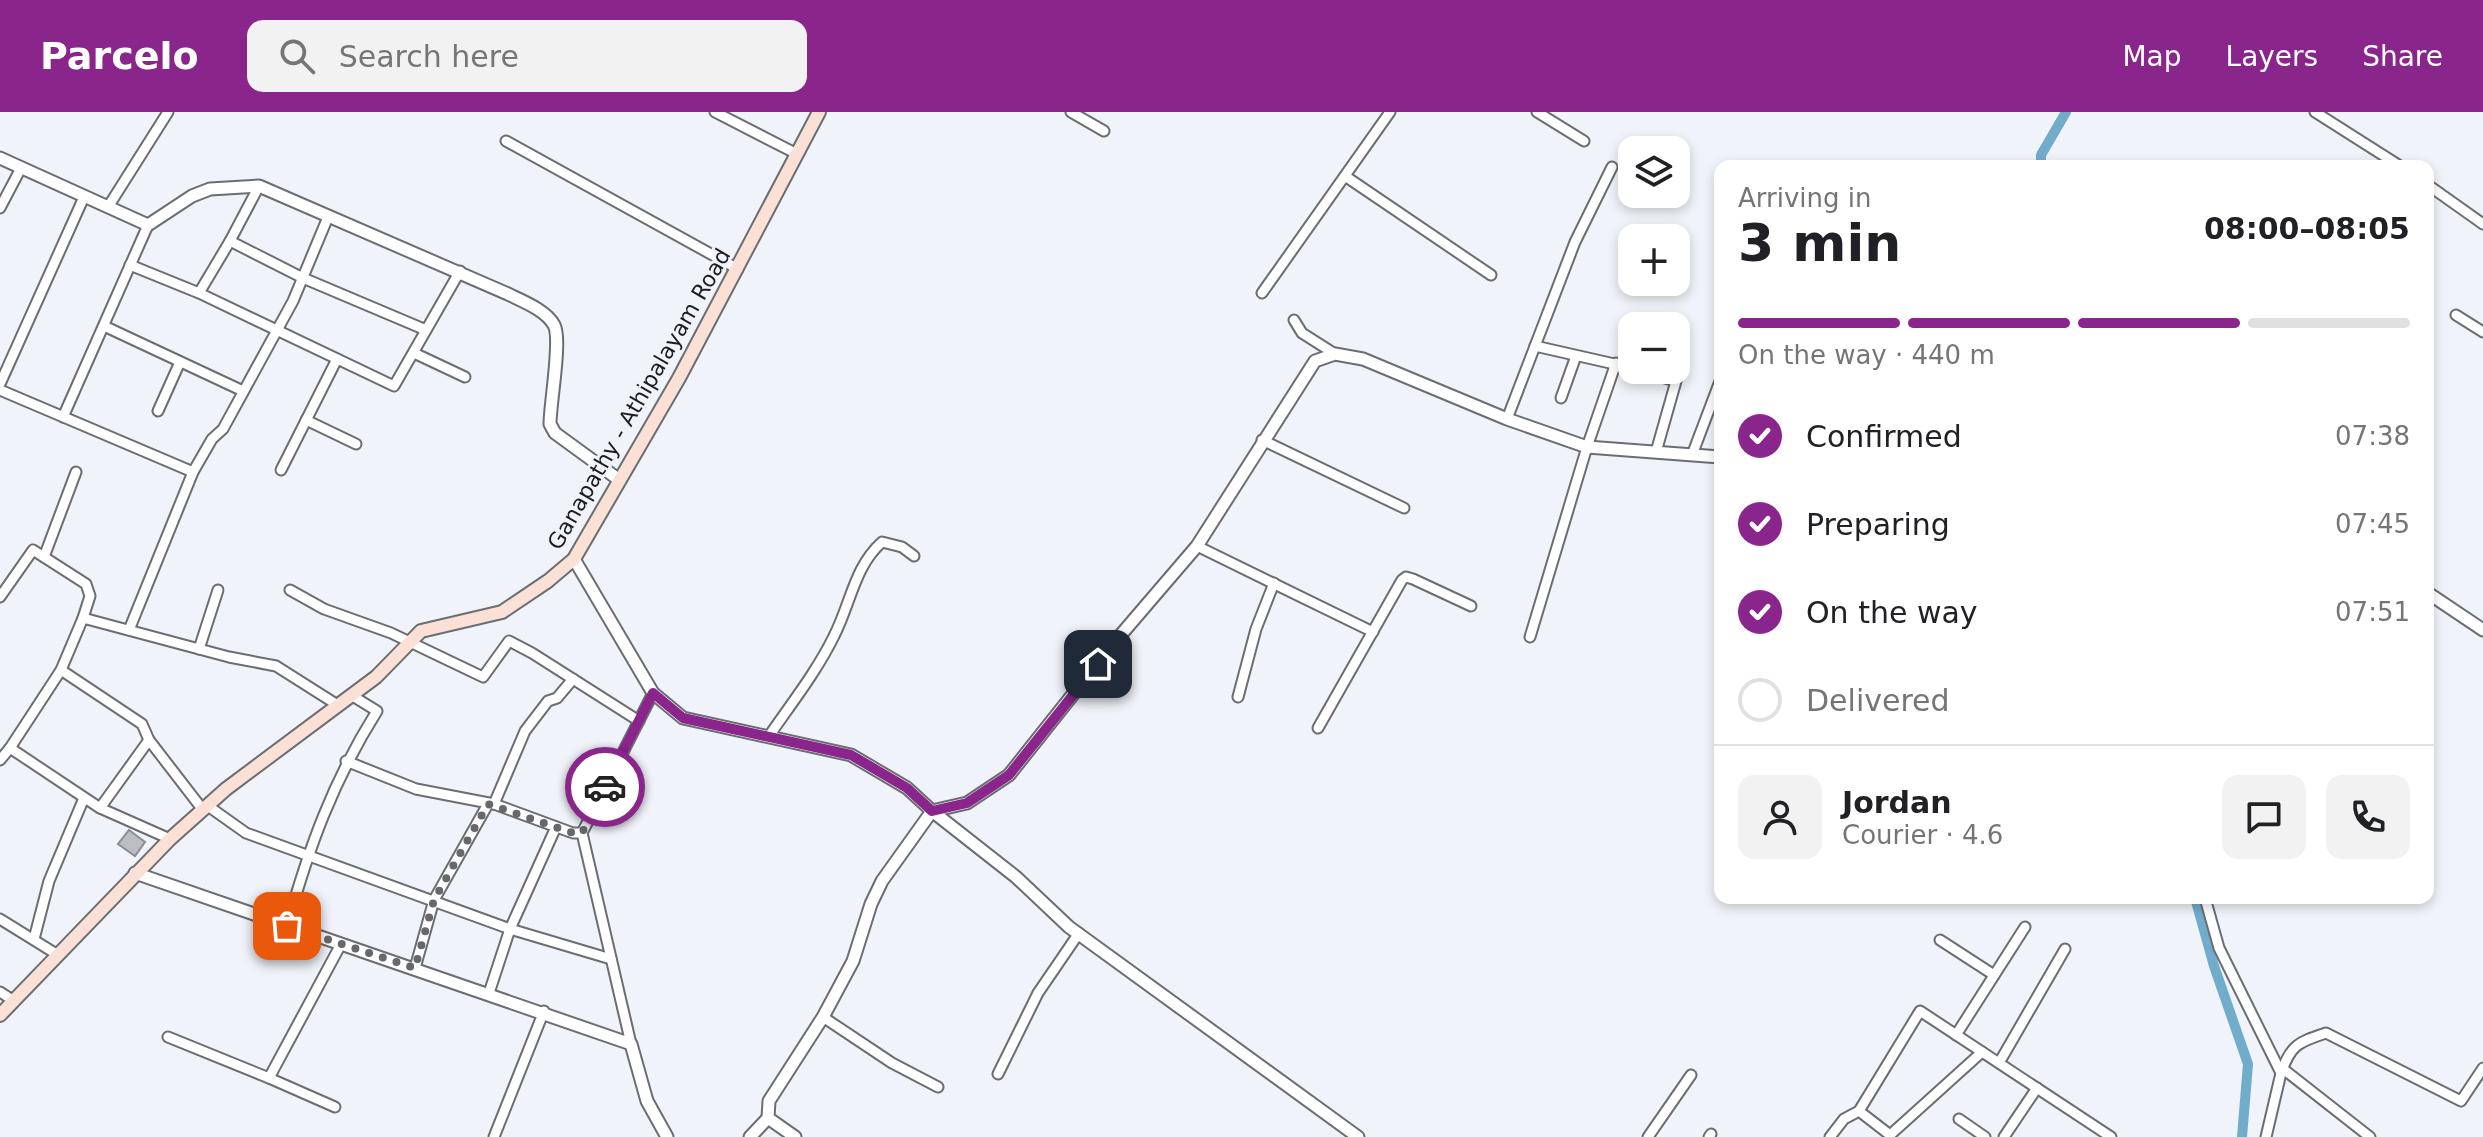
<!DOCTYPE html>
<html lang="en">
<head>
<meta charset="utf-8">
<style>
	:root { --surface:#fff; --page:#f2f2f2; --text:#202124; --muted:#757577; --line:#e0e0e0; --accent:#8a258c }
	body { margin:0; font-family:"DejaVu Sans",sans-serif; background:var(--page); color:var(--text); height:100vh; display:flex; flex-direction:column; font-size:30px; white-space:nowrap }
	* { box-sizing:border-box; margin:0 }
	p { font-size:26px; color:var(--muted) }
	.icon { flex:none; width:44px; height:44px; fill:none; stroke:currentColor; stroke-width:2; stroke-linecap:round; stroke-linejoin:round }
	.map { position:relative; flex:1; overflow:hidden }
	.panel { position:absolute; left:1714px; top:48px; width:720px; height:744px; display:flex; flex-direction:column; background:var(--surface); border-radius:16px; box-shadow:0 4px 12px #0003 }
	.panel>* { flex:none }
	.controls { position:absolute; left:1618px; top:24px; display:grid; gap:16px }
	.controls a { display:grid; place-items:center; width:72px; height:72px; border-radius:16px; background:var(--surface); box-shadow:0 4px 12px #0003; font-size:40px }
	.pin { position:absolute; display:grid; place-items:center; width:68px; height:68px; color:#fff; margin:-34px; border-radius:16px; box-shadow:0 4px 12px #0006 }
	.courier { position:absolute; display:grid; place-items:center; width:80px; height:80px; margin:-40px; border:6px solid #8a258c; border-radius:50%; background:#fff; color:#222; box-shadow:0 2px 10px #0007 }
	.summary em { font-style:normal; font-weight:700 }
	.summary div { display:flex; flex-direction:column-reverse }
	.summary { display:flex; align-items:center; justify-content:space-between; height:136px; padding:0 24px }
	h1 { font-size:52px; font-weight:700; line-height:60px }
	.bar { display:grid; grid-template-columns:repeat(4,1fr); gap:12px 8px; align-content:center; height:96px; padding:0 24px }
	.bar i { height:10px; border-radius:6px; background:var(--line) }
	.bar .active { background:var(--accent) }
	.bar p { grid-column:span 4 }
	.line { display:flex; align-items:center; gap:20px; padding:0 24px; border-top:2px solid var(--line) }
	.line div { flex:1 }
	.round { display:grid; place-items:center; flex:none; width:84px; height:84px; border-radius:16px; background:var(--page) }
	ol { padding:0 24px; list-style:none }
	li { display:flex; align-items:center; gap:24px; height:88px }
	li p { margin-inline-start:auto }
	li .icon { padding:8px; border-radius:50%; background:var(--accent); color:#fff; stroke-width:4 }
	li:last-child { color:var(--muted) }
	li i { width:44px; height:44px; border:4px solid var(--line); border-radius:50% }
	header { display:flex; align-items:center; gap:48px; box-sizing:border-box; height:112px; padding:0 40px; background:var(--accent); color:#fff }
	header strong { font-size:38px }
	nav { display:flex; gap:44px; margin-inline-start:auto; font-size:28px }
	.search { width:560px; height:72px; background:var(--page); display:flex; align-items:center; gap:20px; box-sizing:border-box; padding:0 28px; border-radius:16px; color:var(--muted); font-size:30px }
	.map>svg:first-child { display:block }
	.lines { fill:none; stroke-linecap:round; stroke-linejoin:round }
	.canal { stroke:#71accb; stroke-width:10 }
	.building { fill:#bbbec3; stroke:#8b8d93; stroke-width:2 }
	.minor-casing { stroke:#6a6d72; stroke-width:13 }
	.tertiary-casing { stroke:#6a6d72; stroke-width:15 }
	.secondary-casing { stroke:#6a6d72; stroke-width:16 }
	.minor { stroke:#fff; stroke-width:9 }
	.tertiary { stroke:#fff; stroke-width:11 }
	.secondary { stroke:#fae0d5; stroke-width:12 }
	.done { stroke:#66686b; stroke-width:8; stroke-dasharray:0 14.4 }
	.route { stroke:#8a258c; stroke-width:10 }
	.labels { text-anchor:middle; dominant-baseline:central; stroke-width:6; stroke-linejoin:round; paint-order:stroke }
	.street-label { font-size:22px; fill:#1c1d1f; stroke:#f0f3f9 }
</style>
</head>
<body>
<header>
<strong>Parcelo</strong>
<div class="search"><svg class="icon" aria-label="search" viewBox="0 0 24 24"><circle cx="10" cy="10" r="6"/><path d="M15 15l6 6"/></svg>Search here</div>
<nav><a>Map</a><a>Layers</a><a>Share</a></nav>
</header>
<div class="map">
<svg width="2483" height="1025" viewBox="0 0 2483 1025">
	<rect width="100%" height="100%" fill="#f0f3f9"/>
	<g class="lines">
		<!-- canal -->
		<g class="canal">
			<polyline points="2041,54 2041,43 2066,0"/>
			<polyline points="2195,786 2214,854 2248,952 2242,1025"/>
		</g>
	</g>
	<!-- building -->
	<polygon class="building" points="129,718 145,730 135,744 118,732"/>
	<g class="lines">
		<!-- minor casing -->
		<g class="minor-casing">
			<g id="minor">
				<polyline points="715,0 797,42"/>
				<polyline points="1071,0 1104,19"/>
				<polyline points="1537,0 1584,29"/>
				<polyline points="2315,0 2400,54"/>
				<polyline points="506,29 738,157"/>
				<polyline points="1345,64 1491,163"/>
				<polyline points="2428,73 2483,112"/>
				<polyline points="259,74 230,129 303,166 426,218"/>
				<polyline points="108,95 168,0"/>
				<polyline points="0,96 21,56"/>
				<polyline points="130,153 199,181 394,274 460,159"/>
				<polyline points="199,181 230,129"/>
				<polyline points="1262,181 1390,0"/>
				<polyline points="2456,203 2483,220"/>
				<polyline points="1294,208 1302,221 1335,242"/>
				<polyline points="104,214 243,279"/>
				<polyline points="1535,234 1632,256"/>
				<polyline points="414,241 465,265"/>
				<polyline points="1639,258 1675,269"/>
				<polyline points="0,272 84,85"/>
				<polyline points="0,278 193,360"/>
				<polyline points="1561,286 1576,244"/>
				<polyline points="158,299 180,250"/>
				<polyline points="63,305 148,113"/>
				<polyline points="1507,307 1575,130 1612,55"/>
				<polyline points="306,308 356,332"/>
				<polyline points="1262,328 1404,396"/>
				<polyline points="1656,340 1682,248"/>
				<polyline points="1692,343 1720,269"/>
				<polyline points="281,358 337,247"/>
				<polyline points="1197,434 1373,520"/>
				<polyline points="44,445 76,360"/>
				<polyline points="290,478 324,497 391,521 483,565 509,529 532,541 639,609"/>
				<polyline points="0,485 33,438 86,472 90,484 83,506"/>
				<polyline points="129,518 193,360 212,327 223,317 293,189 328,105"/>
				<polyline points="1530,525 1587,335 1616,251"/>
				<polyline points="199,537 218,478"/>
				<polyline points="61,558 142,612 149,628"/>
				<polyline points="1238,585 1256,517 1274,471"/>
				<polyline points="1318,616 1402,468 1406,465 1413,467 1471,494"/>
				<path d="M769 624C791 592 817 559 834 524 851 491 854 455 882 430L902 435 914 444"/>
				<polyline points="0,648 10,636"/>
				<polyline points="346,649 416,677 494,692 573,721 582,721"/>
				<polyline points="494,692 525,619 548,589 557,586 573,567"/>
				<polyline points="208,694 246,721 510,817 611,847"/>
				<polyline points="100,696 170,727"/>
				<polyline points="203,698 149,628 100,696 10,636 61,558 83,506 229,545 276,554 336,592"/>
				<polyline points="2205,786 2219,836 2281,961 2266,1025"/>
				<polyline points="0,807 58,843"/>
				<path d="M287 814C309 735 333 669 377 599L351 583"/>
				<polyline points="34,827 49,769 84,686"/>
				<polyline points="1940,828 1994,863"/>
				<polyline points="415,856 434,788 488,692"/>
				<polyline points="0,880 14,889"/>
				<polyline points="489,881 510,817 556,715"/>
				<polyline points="823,905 892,951 938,975"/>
				<polyline points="1956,923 2025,815"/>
				<polyline points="168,925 269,966 340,834"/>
				<polyline points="631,932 582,721 653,581"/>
				<polyline points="1999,951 2065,837"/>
				<polyline points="2282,956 2370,1025"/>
				<path d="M2281 961C2291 932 2299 930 2326 921L2461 989 2483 956"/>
				<polyline points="998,962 1038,881 1079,821"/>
				<polyline points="269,966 335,995"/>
				<polyline points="1859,999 1890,1023 1982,940"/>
				<polyline points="1959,1007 1985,1025"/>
				<polyline points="494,1025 544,899"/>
				<polyline points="1648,1025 1691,963"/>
				<polyline points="1709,1025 1711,1022"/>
				<polyline points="1830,1025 1844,1007 1859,999 1920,899 2111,1025"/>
				<polyline points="2004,1025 2037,976"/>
			</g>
		</g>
		<!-- tertiary casing -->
		<g class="tertiary-casing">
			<g id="tertiary">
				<path d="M0 46 148 113 192 84 210 77 259 74 508 182C522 189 546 198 554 213 562 227 550 291 550 312L555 321 618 367"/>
				<polyline points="574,447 653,581 683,606 851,643 907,676 932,699 882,769 871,792 853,849 823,905 769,989 768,1006 795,1025"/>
				<polyline points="2428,481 2483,518"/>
				<polyline points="932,699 967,691 1009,663 1113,532 1197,434 1315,249 1335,242 1363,247 1507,307 1587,335 1720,345"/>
				<polyline points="932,699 1016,765 1069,815 1358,1025"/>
				<polyline points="135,761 631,932 647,989 667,1025"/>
				<polyline points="750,1025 768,1006"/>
			</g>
		</g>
		<!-- secondary casing -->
		<g class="secondary-casing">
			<polyline id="secondary" points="0,903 170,727 226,677 376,565 421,519 502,500 548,469 574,447 679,266 819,0"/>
		</g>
		<!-- minor -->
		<use href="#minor" class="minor"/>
		<!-- tertiary -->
		<use href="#tertiary" class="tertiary"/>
		<!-- secondary -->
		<use href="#secondary" class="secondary"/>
	</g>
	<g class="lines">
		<!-- done -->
		<polyline class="done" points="287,814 415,856 434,788 488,692 573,721 582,721 605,675"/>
		<!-- route -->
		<polyline class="route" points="605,675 653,581 683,606 851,643 907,676 932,699 967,691 1009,663 1098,552"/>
	</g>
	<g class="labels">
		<!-- street labels -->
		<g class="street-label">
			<text transform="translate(639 287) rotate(-60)">Ganapathy - Athipalayam Road</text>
		</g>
	</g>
</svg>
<div class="controls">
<a><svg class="icon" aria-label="layers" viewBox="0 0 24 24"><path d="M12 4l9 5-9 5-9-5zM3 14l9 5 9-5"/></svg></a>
<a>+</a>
<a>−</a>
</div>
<div class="pin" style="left:287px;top:814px;background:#ea580c"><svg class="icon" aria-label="bag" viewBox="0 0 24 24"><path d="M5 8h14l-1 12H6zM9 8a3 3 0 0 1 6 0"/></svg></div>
<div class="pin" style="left:1098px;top:552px;background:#1f2937"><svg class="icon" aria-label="home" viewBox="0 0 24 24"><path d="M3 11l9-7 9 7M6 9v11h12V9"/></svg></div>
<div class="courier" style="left:605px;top:675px"><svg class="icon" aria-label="car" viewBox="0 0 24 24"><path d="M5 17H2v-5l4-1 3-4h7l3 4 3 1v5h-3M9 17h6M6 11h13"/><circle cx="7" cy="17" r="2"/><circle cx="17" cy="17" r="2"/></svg></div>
<section class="panel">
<div class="summary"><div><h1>3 min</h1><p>Arriving in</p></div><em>08:00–08:05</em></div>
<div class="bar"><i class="active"></i><i class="active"></i><i class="active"></i><i></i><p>On the way · 440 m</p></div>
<ol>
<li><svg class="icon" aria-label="check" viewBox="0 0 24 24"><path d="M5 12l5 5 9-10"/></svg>Confirmed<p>07:38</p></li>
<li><svg class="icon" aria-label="check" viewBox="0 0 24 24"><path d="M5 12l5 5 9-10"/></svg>Preparing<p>07:45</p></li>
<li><svg class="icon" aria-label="check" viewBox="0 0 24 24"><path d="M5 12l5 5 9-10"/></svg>On the way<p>07:51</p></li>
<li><i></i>Delivered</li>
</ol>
<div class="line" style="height:144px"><a class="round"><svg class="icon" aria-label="person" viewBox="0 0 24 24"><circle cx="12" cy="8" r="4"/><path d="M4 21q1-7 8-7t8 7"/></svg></a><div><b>Jordan</b><p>Courier · 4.6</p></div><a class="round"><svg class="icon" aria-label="chat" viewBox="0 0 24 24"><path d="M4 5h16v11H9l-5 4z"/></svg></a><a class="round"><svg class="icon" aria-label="phone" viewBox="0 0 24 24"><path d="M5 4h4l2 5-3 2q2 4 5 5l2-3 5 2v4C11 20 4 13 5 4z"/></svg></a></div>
</section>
</div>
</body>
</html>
